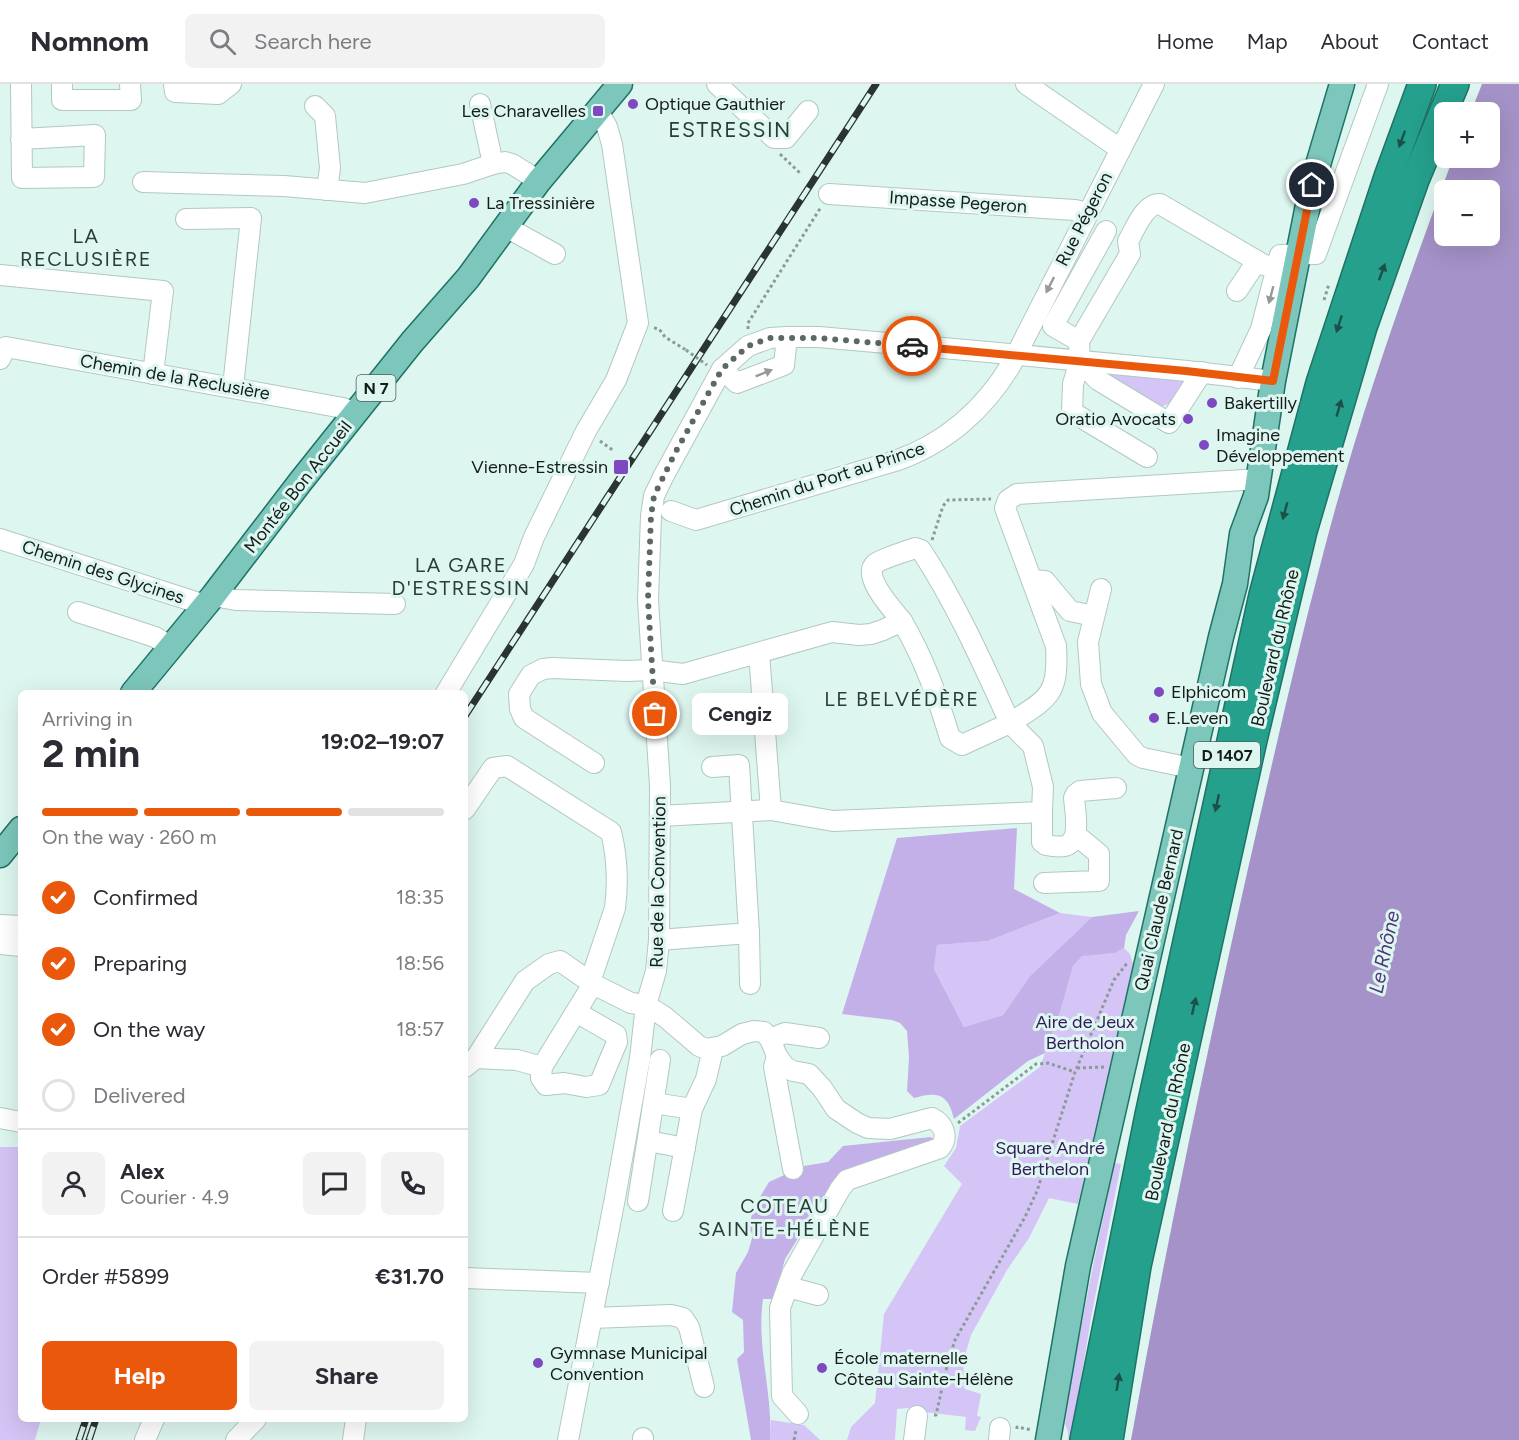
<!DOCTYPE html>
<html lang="en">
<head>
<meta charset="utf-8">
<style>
	:root { --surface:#fff; --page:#f2f2f3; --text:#2b2b33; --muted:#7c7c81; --line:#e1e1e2; --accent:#ea580c }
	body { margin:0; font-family:Figtree,sans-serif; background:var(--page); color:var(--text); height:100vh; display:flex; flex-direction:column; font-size:22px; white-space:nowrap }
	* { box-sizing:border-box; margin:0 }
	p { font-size:20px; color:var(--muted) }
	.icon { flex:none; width:33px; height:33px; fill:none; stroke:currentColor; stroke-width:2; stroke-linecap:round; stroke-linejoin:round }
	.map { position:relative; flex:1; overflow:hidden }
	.details { position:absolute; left:18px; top:606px; width:450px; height:732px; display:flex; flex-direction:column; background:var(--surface); border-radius:9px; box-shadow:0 6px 24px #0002 }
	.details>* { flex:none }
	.buttons { position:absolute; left:1434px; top:18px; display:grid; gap:12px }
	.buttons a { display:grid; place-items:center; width:66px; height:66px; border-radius:9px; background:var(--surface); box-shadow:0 6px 24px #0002; font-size:30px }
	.pin { position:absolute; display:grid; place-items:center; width:51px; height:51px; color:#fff; margin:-26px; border:3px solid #fff; border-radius:50%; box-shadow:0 2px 6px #0007 }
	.courier { position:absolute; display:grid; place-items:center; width:60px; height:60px; margin:-30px; border:4px solid #ea580c; border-radius:50%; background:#fff; color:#222; box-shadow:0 2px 8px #0007 }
	.bubble { position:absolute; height:42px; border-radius:9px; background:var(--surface); box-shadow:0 6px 24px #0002; font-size:20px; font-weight:700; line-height:42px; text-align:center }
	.head em { font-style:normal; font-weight:700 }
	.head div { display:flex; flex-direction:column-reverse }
	.head { display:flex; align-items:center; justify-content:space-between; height:102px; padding:0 24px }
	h1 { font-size:39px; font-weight:700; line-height:45px }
	.bar { display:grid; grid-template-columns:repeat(4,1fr); gap:9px 6px; align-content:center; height:72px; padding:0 24px }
	.bar i { height:8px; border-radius:4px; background:var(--line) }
	.bar .selected { background:var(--accent) }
	.bar p { grid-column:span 4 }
	.line { display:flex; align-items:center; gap:15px; padding:0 24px; border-top:2px solid var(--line) }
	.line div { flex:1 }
	.round { display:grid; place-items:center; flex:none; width:63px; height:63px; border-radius:9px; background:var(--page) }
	ol { padding:0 24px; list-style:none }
	li { display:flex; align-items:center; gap:18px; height:66px }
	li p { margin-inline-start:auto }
	li .icon { padding:6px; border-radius:50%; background:var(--accent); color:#fff; stroke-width:4 }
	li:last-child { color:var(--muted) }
	li i { width:33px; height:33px; border:3px solid var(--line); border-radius:50% }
	.cta { display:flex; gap:12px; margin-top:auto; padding:12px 24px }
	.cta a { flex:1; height:69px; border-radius:9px; background:var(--accent); color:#fff; font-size:24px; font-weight:700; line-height:69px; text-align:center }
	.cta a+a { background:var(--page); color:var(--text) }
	header { display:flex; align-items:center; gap:36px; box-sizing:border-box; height:84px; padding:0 30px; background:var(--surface); border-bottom:2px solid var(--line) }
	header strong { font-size:28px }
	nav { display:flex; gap:33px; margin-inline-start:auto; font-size:21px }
	.search { width:420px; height:54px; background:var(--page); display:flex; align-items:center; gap:15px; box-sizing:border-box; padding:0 21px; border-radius:9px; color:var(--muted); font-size:22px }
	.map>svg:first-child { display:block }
	.green { fill:#d5c4f6 }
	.forest { fill:#c4b0e8 }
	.water { fill:#a592c8; fill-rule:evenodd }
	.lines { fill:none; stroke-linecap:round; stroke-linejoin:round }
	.minor-casing { stroke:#b1c8c3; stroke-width:22 }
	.major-casing { stroke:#1f7265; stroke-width:27 }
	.highway-casing { stroke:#1f7265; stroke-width:30 }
	.path { stroke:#8a9b98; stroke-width:3; stroke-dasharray:3 3; stroke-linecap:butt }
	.minor { stroke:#fff; stroke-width:20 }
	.major { stroke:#7cc6bb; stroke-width:24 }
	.highway { stroke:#25a08d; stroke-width:27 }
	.rail-casing { stroke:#2a3432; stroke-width:7 }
	.rail { stroke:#def6f0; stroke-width:4.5; stroke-dasharray:14; stroke-linecap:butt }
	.path-bridge { stroke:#8a9b98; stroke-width:3; stroke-dasharray:3 3; stroke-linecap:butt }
	.oneway { fill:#1b5149 }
	.oneway2 { fill:#959998 }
	.done { stroke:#5b6866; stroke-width:6; stroke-dasharray:0 10.8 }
	.route { stroke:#ea580c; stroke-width:8 }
	.poi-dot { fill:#7e49c0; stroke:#def6f0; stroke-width:2 }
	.labels { text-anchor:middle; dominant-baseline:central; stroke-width:6; stroke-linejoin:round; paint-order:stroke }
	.shield { fill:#def6f0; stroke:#515d5b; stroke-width:1.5 }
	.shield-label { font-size:16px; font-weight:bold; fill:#141c1b }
	.poi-label { font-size:18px; fill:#141c1b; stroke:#def6f0; text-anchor:start }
	.street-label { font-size:18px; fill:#141c1b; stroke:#def6f0 }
	.park-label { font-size:18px; fill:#341757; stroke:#def6f0 }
	.neighbourhood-label { font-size:20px; letter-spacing:1.5px; fill:#293d39; stroke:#def6f0 }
	.water-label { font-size:20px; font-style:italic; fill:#513678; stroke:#def6f0 }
	.quarter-label { font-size:21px; letter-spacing:1.5px; fill:#293d39; stroke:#def6f0 }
</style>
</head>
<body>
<header>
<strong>Nomnom</strong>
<div class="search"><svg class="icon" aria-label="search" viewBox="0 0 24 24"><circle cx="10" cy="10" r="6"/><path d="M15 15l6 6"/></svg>Search here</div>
<nav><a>Home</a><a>Map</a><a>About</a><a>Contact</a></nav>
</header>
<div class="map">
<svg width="1519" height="1356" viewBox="0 0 1519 1356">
	<rect width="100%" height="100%" fill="#def6f0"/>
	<!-- green -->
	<g class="green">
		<polygon points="1098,288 1190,296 1173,319 1162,322 1160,328"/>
		<polygon points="1060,829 1092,833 1030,892 1003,931 964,943 934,885 937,861 988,857"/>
		<polygon points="1124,864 1130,870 1133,880 1078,1120 1049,1114 1029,1154 1007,1186 971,1251 963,1278 965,1305 981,1310 977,1332 981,1333 975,1347 965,1346 966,1333 917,1327 918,1323 897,1325 895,1356 847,1356 851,1343 875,1319 884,1230 962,1100 944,1082 956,1064 960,1042 1040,983 1061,925 1073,882 1082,871 1115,869"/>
		<polygon points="0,1063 21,1063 21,1335 41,1335 35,1356 0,1356"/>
		<polygon points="1115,1079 1121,1080 1091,1234 1071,1356 1068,1356 1068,1348 1065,1340 1072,1291 1094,1177"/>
		<polygon points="771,1336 804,1341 820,1356 770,1356"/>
	</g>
	<!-- forest -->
	<g class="forest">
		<path d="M1017 744 1014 805 1060 829 988 857 937 861 934 885 964 943 1003 931 1030 892 1092 833 1139 827 1126 851 1124 864 1115 869 1082 872 1073 882 1061 925 1045 969 1028 977 954 1035C948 1010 938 1007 914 1014L907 1007 909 973 907 947 900 939 892 936 842 930 897 754Z"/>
		<path d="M931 1053 933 1055 929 1059 849 1085 838 1091 785 1175 774 1215H763C756 1262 773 1309 770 1356H751L737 1275 744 1268 743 1236 732 1228 736 1189 748 1168 753 1151 749 1145 753 1124 769 1098 804 1082 828 1078 843 1062Z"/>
	</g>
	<!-- water -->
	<path class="water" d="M1482 0H1519V1356H1131C1165 1166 1205 977 1247 789 1271 685 1294 581 1321 478 1356 341 1404 206 1453 74H1490V28H1471ZM1444 106H1490V152H1444Z"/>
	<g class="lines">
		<!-- minor casing -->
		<g class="minor-casing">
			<g id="minor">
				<polyline points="21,0 22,94 94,93 95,51 21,55"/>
				<polyline points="62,0 62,16 131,16 130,0"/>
				<polyline points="174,0 175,8 218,10 231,0"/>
				<polyline points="717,0 774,54 786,54 808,27"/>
				<polyline points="1026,0 1120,65"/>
				<polyline points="480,20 493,80"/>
				<polyline points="315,22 325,32 330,84 327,106"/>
				<polyline points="143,98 284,102 365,109 463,90 493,80 505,78 512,80 539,97"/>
				<polyline points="829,110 1075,126 1087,129"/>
				<polyline points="186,135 251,134 233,303"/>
				<polyline points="506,143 555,170"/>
				<polyline points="0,191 163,207 153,290"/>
				<polyline points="1237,207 1257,177"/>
				<polyline points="1079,257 1053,242 1106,147"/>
				<polyline points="0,275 6,263 343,324 355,329"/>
				<polyline points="1080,277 1098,296 1169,339 1202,288"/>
				<polyline points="722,285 737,299 784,281 787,253"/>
				<polyline points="1238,294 1261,245 1280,171 1316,170 1378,0"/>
				<path d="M1147 373 1072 328 1073 300 1080 277 1079 257 1130 170 1128 157C1135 146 1144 119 1160 120L1264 181 1277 183"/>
				<path d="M671 427 696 436 895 377C945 360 985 325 1012 279L1154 0"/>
				<polyline points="0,455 205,521"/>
				<polyline points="1032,496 1045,497 1070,527 1094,532"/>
				<polyline points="1101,505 1088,558 1091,600 1102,629 1137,671 1143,674 1191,684"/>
				<polyline points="213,512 236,516 395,520"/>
				<polyline points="78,528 155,553 171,563"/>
				<path d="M902 537C893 526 862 493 875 480 882 474 905 468 915 464L921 466C957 521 983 580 1010 639 1049 614 1059 611 1056 562L1005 424 1008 416 1017 410 1260 395"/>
				<polyline points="759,569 771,726"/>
				<polyline points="446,609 524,480 534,453 586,347 616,296 638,239 612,60 607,43 598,27"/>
				<path d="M594 679 524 634 520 625 519 610 531 591 543 585 552 584 627 587 651 586 683 590 832 548 859 551 871 550 883 546 902 537C924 575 937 611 950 654L962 661 1010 639 1033 662 1043 703 1042 728 833 737 771 726 660 732"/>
				<path d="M465 725 493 684 507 682 611 748C617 772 618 800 615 824L592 892 593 900 631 919 646 921 665 933 699 962 706 965 722 962 742 950 754 947 764 948 770 955 777 972 785 983 793 987 809 990 822 1004 836 1025 857 1039 868 1044 890 1045 932 1034C944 1040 949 1053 940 1064L847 1096 840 1105 792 1190 780 1224 782 1312 798 1330"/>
				<path d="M1042 728V758L1046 761C1051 762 1059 763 1065 762 1082 757 1075 728 1074 714L1076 710 1080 707 1116 704"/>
				<polyline points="1044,799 1099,797 1099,770 1076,751"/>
				<polyline points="0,841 21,842"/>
				<polyline points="749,849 750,900"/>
				<polyline points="659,856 749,849 739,681 712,683"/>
				<polyline points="0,860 21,862"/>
				<polyline points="770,955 785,949 819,954"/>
				<polyline points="777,972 774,983 793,1085"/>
				<polyline points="476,974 517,976 542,983"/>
				<polyline points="465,983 476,974 525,897 549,880 560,877 593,900 542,983 541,994 546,1001 564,999 586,1003 599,1001 617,958 616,951 576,928"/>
				<polyline points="654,1019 692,1025"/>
				<polyline points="0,1034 21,1038"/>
				<polyline points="648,1057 685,1064"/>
				<polyline points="638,1117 660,976"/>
				<polyline points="673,1127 692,1025 706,995 713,965"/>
				<polyline points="465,1194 599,1199"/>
				<polyline points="788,1203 818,1211"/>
				<polyline points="592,1234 671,1231 683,1234 689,1243 704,1303"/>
				<polyline points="145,1356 154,1335"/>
				<polyline points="236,1356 256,1335"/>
				<polyline points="353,1356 356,1335"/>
				<polyline points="568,1356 615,1114 640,974 646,921 656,887 659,856 660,702 648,516 651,432 654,412 663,393 722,285 748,262 770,254 787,253 819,253 988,268 1187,287 1273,297"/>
				<polyline points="643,1356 643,1354"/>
				<polyline points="914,1356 917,1332"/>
				<polyline points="999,1356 1000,1344"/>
			</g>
		</g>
		<!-- major casing -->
		<g class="major-casing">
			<g id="major">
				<polyline points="133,609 213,512 301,397 412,258 468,194 539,97 620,0"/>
				<polyline points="0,771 21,745"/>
				<polyline points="1048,1356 1078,1182 1221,553 1235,500 1242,450 1256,412 1273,297 1312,101 1342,0"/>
			</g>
		</g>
		<!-- highway casing -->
		<g class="highway-casing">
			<g id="highway">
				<polyline points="1084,1356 1149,1031 1263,511 1320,299 1388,93 1422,0"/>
				<polyline points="1109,1356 1137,1182 1253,656 1303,447 1363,243 1415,96 1455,0"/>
			</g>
		</g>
		<!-- path -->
		<g class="path">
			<polyline points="780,70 800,89"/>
			<polyline points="1324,216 1329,200"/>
			<polyline points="654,244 659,245 665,253 686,266"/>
			<polyline points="748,245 748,239 821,123"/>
			<polyline points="600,357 614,367"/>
			<polyline points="932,456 943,422 948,416 991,415"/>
			<polyline points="1077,984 1105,983"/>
			<polyline points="958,1039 1036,980 1048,979 1075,988"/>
			<polyline points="934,1331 936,1331 947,1282 955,1256 1025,1133 1037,1107 1075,988 1114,896 1128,878"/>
			<polyline points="1017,1345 1017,1343 1032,1346"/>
			<polyline points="794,1356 796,1346"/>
		</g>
		<!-- minor -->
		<use href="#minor" class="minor"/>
		<!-- major -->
		<use href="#major" class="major"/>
		<!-- highway -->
		<use href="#highway" class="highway"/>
		<!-- rail casing -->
		<g class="rail-casing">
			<g id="rail">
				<polyline points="465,632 876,0"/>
				<polyline points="79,1356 86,1335"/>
				<polyline points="89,1356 96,1335"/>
			</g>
		</g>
		<!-- rail -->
		<use href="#rail" class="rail"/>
		<!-- path-bridge -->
		<polyline class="path-bridge" points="686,266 707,281"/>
	</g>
	<!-- one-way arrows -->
	<defs><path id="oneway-solid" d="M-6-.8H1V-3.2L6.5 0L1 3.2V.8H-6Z" transform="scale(1.5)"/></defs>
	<g class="oneway">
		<use href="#oneway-solid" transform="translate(1402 55) rotate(110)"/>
		<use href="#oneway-solid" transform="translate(1382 188) rotate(-70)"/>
		<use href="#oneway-solid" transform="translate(1339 240) rotate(108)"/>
		<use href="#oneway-solid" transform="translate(1339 324) rotate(-74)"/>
		<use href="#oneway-solid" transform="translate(1285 427) rotate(105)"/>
		<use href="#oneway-solid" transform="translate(1217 719) rotate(102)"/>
		<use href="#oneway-solid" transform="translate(1194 922) rotate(-77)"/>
		<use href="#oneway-solid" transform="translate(1118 1298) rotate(-81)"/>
	</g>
	<g class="oneway2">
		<use href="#oneway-solid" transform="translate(1050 201) rotate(117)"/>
		<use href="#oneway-solid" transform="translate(1271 211) rotate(105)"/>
		<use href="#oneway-solid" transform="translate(764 289) rotate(-22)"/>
	</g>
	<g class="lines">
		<!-- done -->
		<polyline class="done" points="655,630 648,516 651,432 654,412 675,369 722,285 748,262 770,254 819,254 912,262"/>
		<!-- route -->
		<polyline class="route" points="912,262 1186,287 1273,297 1312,101"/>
	</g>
	<!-- markers -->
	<g class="poi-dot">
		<circle cx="633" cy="20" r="6"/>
		<rect x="592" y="21" width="12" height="12" rx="3"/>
		<circle cx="474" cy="119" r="6"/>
		<circle cx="1212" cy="319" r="6"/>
		<circle cx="1188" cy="335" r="6"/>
		<circle cx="1204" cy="361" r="6"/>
		<rect x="613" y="375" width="16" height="16" rx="3"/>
		<circle cx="1159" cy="608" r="6"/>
		<circle cx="1154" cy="634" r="6"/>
		<circle cx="538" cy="1279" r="6"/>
		<circle cx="822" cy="1284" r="6"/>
	</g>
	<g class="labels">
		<!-- shield labels -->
		<g class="shield">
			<rect x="356.5" y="291" width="39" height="26" rx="4.5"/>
			<rect x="1194" y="658" width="66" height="26" rx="4.5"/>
		</g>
		<g class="shield-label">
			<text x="376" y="304">N 7</text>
			<text x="1227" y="671">D 1407</text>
		</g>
		<!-- poi labels -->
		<g class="poi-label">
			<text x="645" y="20">Optique Gauthier</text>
			<text x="586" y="27" text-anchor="end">Les Charavelles</text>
			<text x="486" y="119">La Tressinière</text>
			<text x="1224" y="319">Bakertilly</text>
			<text x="1176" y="335" text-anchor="end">Oratio Avocats</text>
			<text x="1216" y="351">Imagine<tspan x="1216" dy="21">Développement</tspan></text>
			<text x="608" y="383" text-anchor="end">Vienne-Estressin</text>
			<text x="1171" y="608">Elphicom</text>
			<text x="1166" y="634">E.Leven</text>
			<text x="550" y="1269">Gymnase Municipal<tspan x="550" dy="21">Convention</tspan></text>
			<text x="834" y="1274">École maternelle<tspan x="834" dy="21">Côteau Sainte-Hélène</tspan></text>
		</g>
		<!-- street labels -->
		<g class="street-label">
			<text transform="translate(958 118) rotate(4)">Impasse Pegeron</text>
			<text transform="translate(1084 135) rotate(-63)">Rue Pégeron</text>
			<text transform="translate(175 293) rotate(10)">Chemin de la Reclusière</text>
			<text transform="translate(827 395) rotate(-18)">Chemin du Port au Prince</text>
			<text transform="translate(298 403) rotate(-52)">Montée Bon Accueil</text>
			<text transform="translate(103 488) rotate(18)">Chemin des Glycines</text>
			<text transform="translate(1275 564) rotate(-77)">Boulevard du Rhône</text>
			<text transform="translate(658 798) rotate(-89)">Rue de la Convention</text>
			<text transform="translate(1159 826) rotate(-77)">Quai Claude Bernard</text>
			<text transform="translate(1168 1038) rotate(-78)">Boulevard du Rhône</text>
		</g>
		<!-- park labels -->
		<g class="park-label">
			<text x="1085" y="938">Aire de Jeux<tspan x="1085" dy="21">Bertholon</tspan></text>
			<text x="1050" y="1064">Square André<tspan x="1050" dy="21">Berthelon</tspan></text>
		</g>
		<!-- neighbourhood labels -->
		<g class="neighbourhood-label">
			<text x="86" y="152">LA<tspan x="86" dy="23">RECLUSIÈRE</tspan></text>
			<text x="461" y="481">LA GARE<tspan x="461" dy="23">D'ESTRESSIN</tspan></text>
			<text x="902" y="615">LE BELVÉDÈRE</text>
			<text x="785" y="1122">COTEAU<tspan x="785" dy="23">SAINTE-HÉLÈNE</tspan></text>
		</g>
		<!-- water labels -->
		<g class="water-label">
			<text transform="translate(1384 868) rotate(-78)">Le Rhône</text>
		</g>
		<!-- quarter labels -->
		<g class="quarter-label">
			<text x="730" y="45">ESTRESSIN</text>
		</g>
	</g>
</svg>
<div class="buttons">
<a>+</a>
<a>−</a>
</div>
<div class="pin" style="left:655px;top:630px;background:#ea580c"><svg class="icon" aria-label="bag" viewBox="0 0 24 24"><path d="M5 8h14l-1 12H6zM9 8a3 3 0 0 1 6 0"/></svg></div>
<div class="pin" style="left:1312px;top:101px;background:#1f2937"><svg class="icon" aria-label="home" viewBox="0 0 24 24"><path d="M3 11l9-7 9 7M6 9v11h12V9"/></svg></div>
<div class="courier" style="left:912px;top:262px"><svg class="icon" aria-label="car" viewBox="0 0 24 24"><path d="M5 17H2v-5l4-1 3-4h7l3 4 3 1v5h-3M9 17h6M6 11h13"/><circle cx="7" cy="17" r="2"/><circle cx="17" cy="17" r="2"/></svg></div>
<div class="bubble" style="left:692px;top:609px;width:96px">Cengiz</div>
<section class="details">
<div class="head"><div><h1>2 min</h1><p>Arriving in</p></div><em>19:02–19:07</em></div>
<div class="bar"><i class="selected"></i><i class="selected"></i><i class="selected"></i><i></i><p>On the way · 260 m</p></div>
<ol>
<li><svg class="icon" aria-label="check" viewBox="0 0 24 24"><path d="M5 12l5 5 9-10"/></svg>Confirmed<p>18:35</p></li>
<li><svg class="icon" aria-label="check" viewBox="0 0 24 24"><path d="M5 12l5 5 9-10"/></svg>Preparing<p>18:56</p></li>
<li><svg class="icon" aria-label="check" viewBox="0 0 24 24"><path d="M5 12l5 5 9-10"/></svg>On the way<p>18:57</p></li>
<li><i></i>Delivered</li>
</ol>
<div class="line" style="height:108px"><a class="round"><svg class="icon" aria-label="person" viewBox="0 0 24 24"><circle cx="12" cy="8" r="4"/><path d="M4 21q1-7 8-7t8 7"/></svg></a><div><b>Alex</b><p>Courier · 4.9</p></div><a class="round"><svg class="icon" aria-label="chat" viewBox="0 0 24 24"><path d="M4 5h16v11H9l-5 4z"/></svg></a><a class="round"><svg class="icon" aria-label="phone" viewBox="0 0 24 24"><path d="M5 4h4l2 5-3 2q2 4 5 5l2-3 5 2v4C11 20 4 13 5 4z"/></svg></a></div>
<div class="line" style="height:78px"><div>Order #5899</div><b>€31.70</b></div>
<div class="cta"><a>Help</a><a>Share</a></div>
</section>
</div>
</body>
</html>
